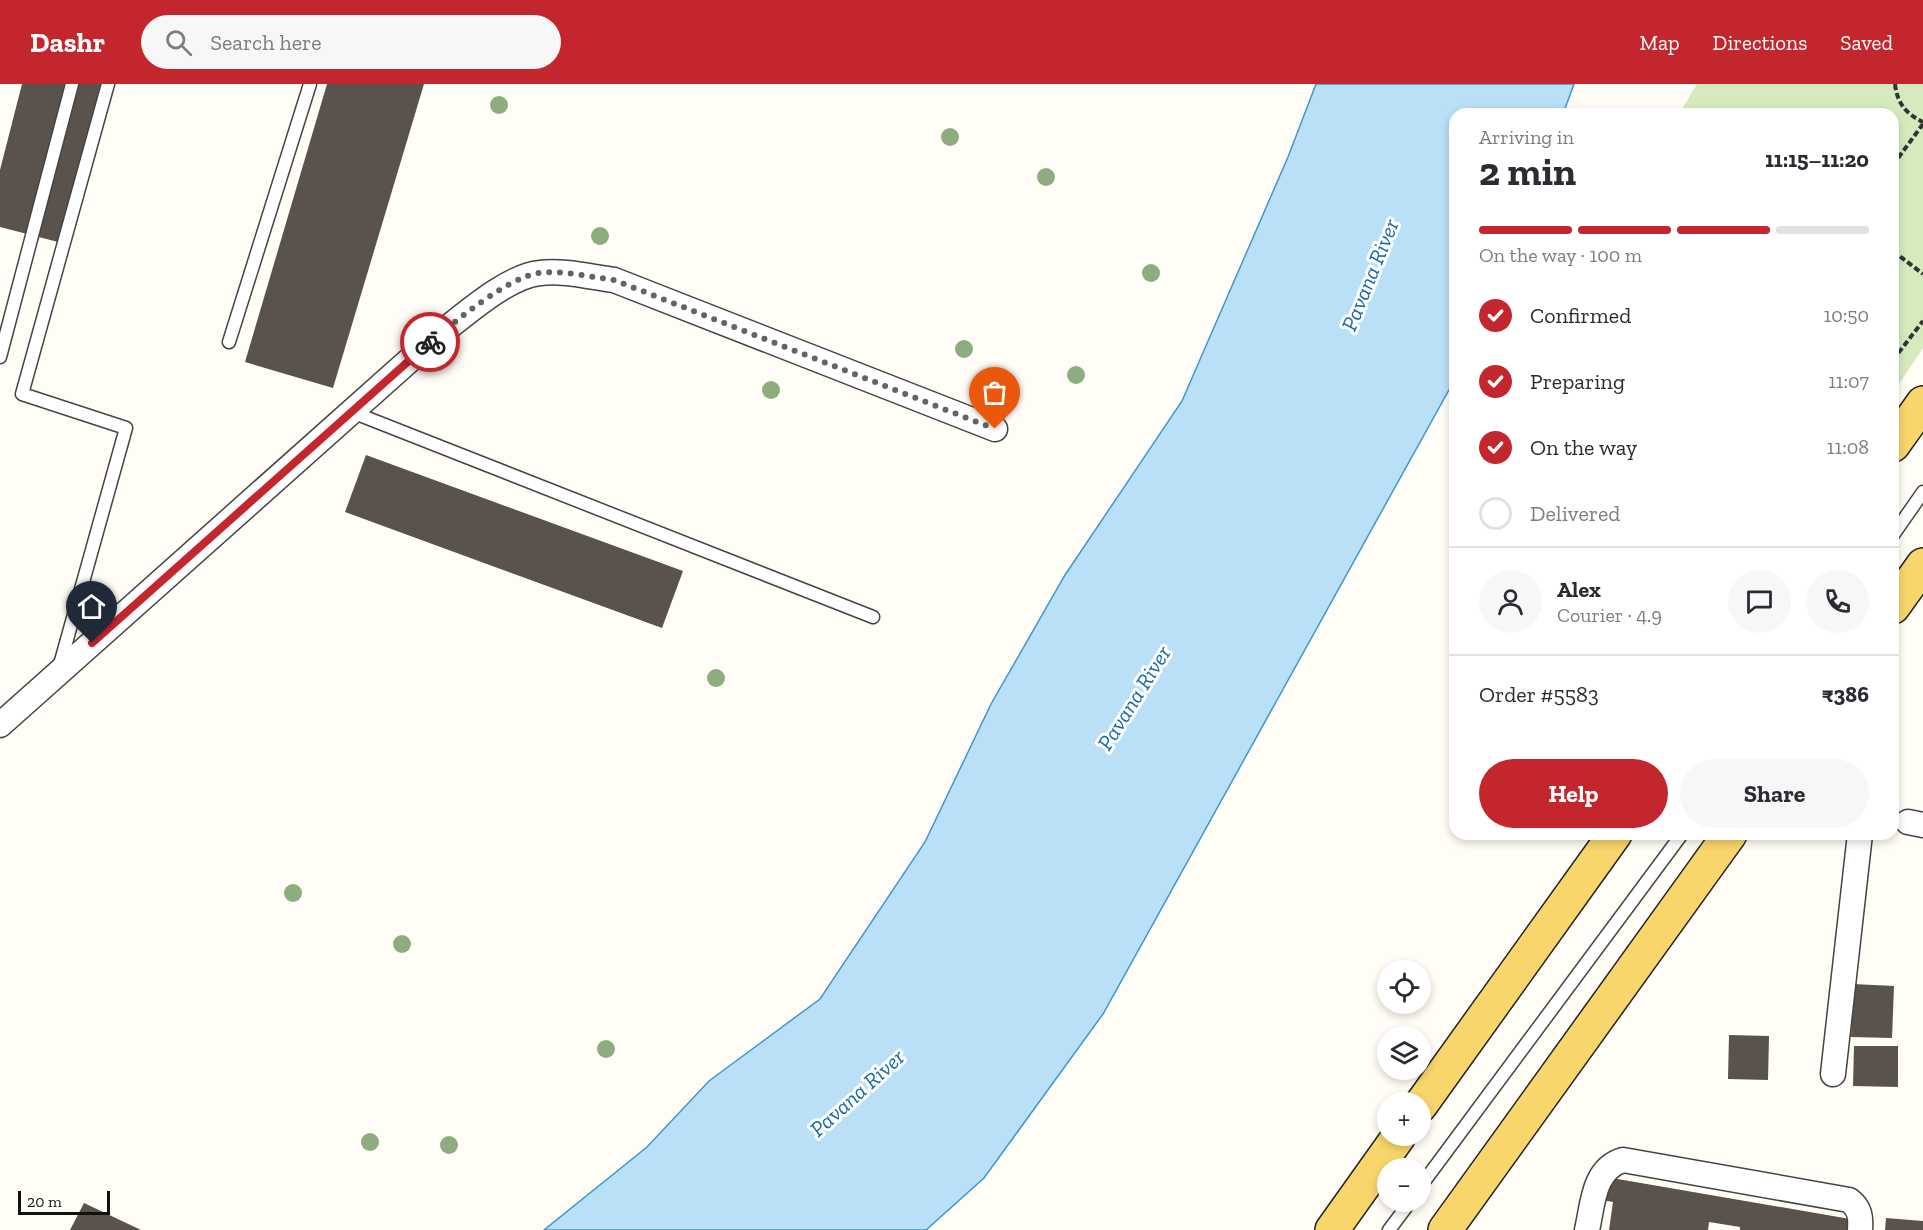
<!DOCTYPE html>
<html lang="en">
<head>
<meta charset="utf-8">
<style>
	:root { --surface:#fff; --page:#f7f7f7; --text:#2b2b33; --muted:#7c7c81; --line:#e1e1e2; --accent:#c4262e }
	body { margin:0; font-family:"Zilla Slab",serif; background:var(--page); color:var(--text); height:100vh; display:flex; flex-direction:column; font-size:22px; white-space:nowrap }
	* { box-sizing:border-box; margin:0 }
	p { font-size:20px; color:var(--muted) }
	.icon { flex:none; width:33px; height:33px; fill:none; stroke:currentColor; stroke-width:2; stroke-linecap:round; stroke-linejoin:round }
	.map { position:relative; flex:1; overflow:hidden }
	.side { position:absolute; left:1449px; top:24px; width:450px; height:732px; display:flex; flex-direction:column; background:var(--surface); border-radius:18px; box-shadow:0 3px 9px #0003 }
	.side>* { flex:none }
	.controls { position:absolute; left:1377px; top:876px; display:grid; gap:12px }
	.controls a { display:grid; place-items:center; width:54px; height:54px; border-radius:50%; background:var(--surface); box-shadow:0 3px 9px #0003; font-size:30px }
	.scale { position:absolute; left:18px; bottom:15px; width:92px; box-sizing:border-box; padding-left:6px; border:3px solid #111; border-top:0; font-size:16px; line-height:21px; white-space:nowrap; color:#111; -webkit-text-stroke:4px #fff; paint-order:stroke }
	.pin { position:absolute; display:grid; place-items:center; width:51px; height:51px; color:#fff; margin:-62px -26px; border-radius:50% 50% 50% 0; rotate:-45deg; box-shadow:0 0 6px #0007 }
	.pin .icon { rotate:45deg }
	.courier { position:absolute; display:grid; place-items:center; width:60px; height:60px; margin:-30px; border:4px solid #c4262e; border-radius:50%; background:#fff; color:#222; box-shadow:0 2px 8px #0007 }
	.summary em { font-style:normal; font-weight:800 }
	.summary div { display:flex; flex-direction:column-reverse }
	.summary { display:flex; align-items:center; justify-content:space-between; height:102px; padding:0 30px }
	h1 { font-size:39px; font-weight:800; line-height:45px }
	.bar { display:grid; grid-template-columns:repeat(4,1fr); gap:9px 6px; align-content:center; height:72px; padding:0 30px }
	.bar i { height:8px; border-radius:4px; background:var(--line) }
	.bar .selected { background:var(--accent) }
	.bar p { grid-column:span 4 }
	.line { display:flex; align-items:center; gap:15px; padding:0 30px; border-top:2px solid var(--line) }
	.line div { flex:1 }
	.round { display:grid; place-items:center; flex:none; width:63px; height:63px; border-radius:32px; background:var(--page) }
	ol { padding:0 30px; list-style:none }
	li { display:flex; align-items:center; gap:18px; height:66px }
	li p { margin-inline-start:auto }
	li .icon { padding:6px; border-radius:50%; background:var(--accent); color:#fff; stroke-width:4 }
	li:last-child { color:var(--muted) }
	li i { width:33px; height:33px; border:3px solid var(--line); border-radius:50% }
	.cta { display:flex; gap:12px; margin-top:auto; padding:12px 30px }
	.cta a { flex:1; height:69px; border-radius:36px; background:var(--accent); color:#fff; font-size:24px; font-weight:800; line-height:69px; text-align:center }
	.cta a+a { background:var(--page); color:var(--text) }
	header { display:flex; align-items:center; gap:36px; box-sizing:border-box; height:84px; padding:0 30px; background:var(--accent); color:#fff }
	header strong { font-size:28px }
	nav { display:flex; gap:33px; margin-inline-start:auto; font-size:21px }
	.search { width:420px; height:54px; background:var(--page); display:flex; align-items:center; gap:15px; box-sizing:border-box; padding:0 21px; border-radius:33px; color:var(--muted); font-size:22px }
	.map>svg:first-child { display:block }
	.green { fill:#d5ebbd }
	.water { fill:#b9e0f7; stroke:#3f96cf; stroke-width:1.5 }
	.building { fill:#5a524d }
	.lines { fill:none; stroke-linecap:round; stroke-linejoin:round }
	.service-casing { stroke:#444; stroke-width:15 }
	.minor-casing { stroke:#444; stroke-width:27 }
	.primary-casing { stroke:#222; stroke-width:36 }
	.path { stroke:#333; stroke-width:4; stroke-dasharray:6 3; stroke-linecap:butt }
	.service { stroke:#fff; stroke-width:12 }
	.minor { stroke:#fff; stroke-width:24 }
	.primary { stroke:#f9d66b; stroke-width:33 }
	.tree { fill:#8dad7f }
	.done { stroke:#646461; stroke-width:6; stroke-dasharray:0 10.8 }
	.route { stroke:#c4262e; stroke-width:8 }
	.labels { text-anchor:middle; dominant-baseline:central; stroke-width:6; stroke-linejoin:round; paint-order:stroke }
	.water-label { font-size:22px; font-style:italic; fill:#1768a6; stroke:#fff }
</style>
</head>
<body>
<header>
<strong>Dashr</strong>
<div class="search"><svg class="icon" aria-label="search" viewBox="0 0 24 24"><circle cx="10" cy="10" r="6"/><path d="M15 15l6 6"/></svg>Search here</div>
<nav><a>Map</a><a>Directions</a><a>Saved</a></nav>
</header>
<div class="map">
<svg width="1923" height="1146" viewBox="0 0 1923 1146">
	<rect width="100%" height="100%" fill="#fffdf5"/>
	<!-- green -->
	<polygon class="green" points="1697,0 1923,0 1923,264 1893,309 1893,30 1679,30"/>
	<!-- water -->
	<polygon class="water" points="1316,0 1574,0 1563,30 1455,30 1455,295 1103,930 984,1094 926,1146 544,1146 647,1063 709,997 820,915 925,758 991,620 1065,491 1182,317 1288,73"/>
	<!-- building -->
	<g class="building">
		<polygon points="22,0 103,0 62,159 0,143 0,86"/>
		<polygon points="327,0 424,0 333,304 245,278"/>
		<polygon points="366,371 683,487 662,544 345,428"/>
		<polygon points="1893,655 1899,655 1898,706 1893,706"/>
		<polygon points="1853,900 1894,902 1892,954 1851,953"/>
		<polygon points="1729,951 1769,952 1768,996 1728,995"/>
		<polygon points="1854,962 1898,962 1898,1003 1853,1002"/>
		<polygon points="1606,1093 1850,1135 1848,1146 1740,1146 1740,1143 1709,1138 1708,1146 1609,1146 1613,1118 1602,1116"/>
		<polygon points="84,1119 141,1146 70,1146"/>
		<polygon points="1886,1134 1923,1137 1923,1146 1885,1146"/>
	</g>
	<g class="lines">
		<!-- service casing -->
		<g class="service-casing">
			<g id="service">
				<polyline points="229,258 310,0"/>
				<polyline points="0,273 72,0"/>
				<polyline points="352,328 873,533"/>
				<polyline points="1893,451 1923,408"/>
				<polyline points="59,584 126,344 22,310 108,0"/>
				<polyline points="1420,1103 1682,750"/>
				<polyline points="1389,1146 1410,1118"/>
			</g>
		</g>
		<!-- minor casing -->
		<g class="minor-casing">
			<g id="minor">
				<path d="M0 641 431 257C459 236 506 192 540 189 564 186 590 193 614 196L995 345"/>
				<polyline points="1908,738 1923,741"/>
				<polyline points="1833,990 1860,750"/>
				<path d="M1587 1146C1593 1120 1593 1085 1623 1076L1849 1116C1860 1124 1861 1133 1860 1146"/>
			</g>
		</g>
		<!-- primary casing -->
		<g class="primary-casing">
			<g id="primary">
				<polyline points="1893,361 1923,319"/>
				<polyline points="1893,523 1923,481"/>
				<polyline points="1420,1022 1615,750"/>
				<polyline points="1332,1146 1399,1052"/>
				<polyline points="1445,1146 1730,750"/>
			</g>
		</g>
		<!-- path -->
		<g class="path">
			<path d="M1895 0C1897 19 1906 30 1923 38"/>
			<polyline points="1893,81 1923,40"/>
			<polyline points="1893,167 1923,190"/>
			<polyline points="1893,276 1923,237"/>
		</g>
		<!-- service -->
		<use href="#service" class="service"/>
		<!-- minor -->
		<use href="#minor" class="minor"/>
		<!-- primary -->
		<use href="#primary" class="primary"/>
	</g>
	<!-- trees -->
	<g class="tree">
		<circle cx="499" cy="21" r="9"/>
		<circle cx="950" cy="53" r="9"/>
		<circle cx="1046" cy="93" r="9"/>
		<circle cx="600" cy="152" r="9"/>
		<circle cx="1151" cy="189" r="9"/>
		<circle cx="964" cy="265" r="9"/>
		<circle cx="1076" cy="291" r="9"/>
		<circle cx="771" cy="306" r="9"/>
		<circle cx="716" cy="594" r="9"/>
		<circle cx="293" cy="809" r="9"/>
		<circle cx="402" cy="860" r="9"/>
		<circle cx="606" cy="965" r="9"/>
		<circle cx="370" cy="1058" r="9"/>
		<circle cx="449" cy="1061" r="9"/>
	</g>
	<g class="lines">
		<!-- done -->
		<path class="done" d="M430 258C456 237 508 193 539 189 560 186 592 193 614 196L995 345"/>
		<!-- route -->
		<polyline class="route" points="92,559 430,258"/>
	</g>
	<g class="labels">
		<!-- water labels -->
		<g class="water-label">
			<text transform="translate(1370 191) rotate(-68)">Pavana River</text>
			<text transform="translate(1134 614) rotate(-58)">Pavana River</text>
			<text transform="translate(857 1009) rotate(-42)">Pavana River</text>
		</g>
	</g>
</svg>
<div class="controls">
<a><svg class="icon" aria-label="locate" viewBox="0 0 24 24"><circle cx="12" cy="12" r="6"/><path d="M12 2v4M12 18v4M2 12h4M18 12h4"/></svg></a>
<a><svg class="icon" aria-label="layers" viewBox="0 0 24 24"><path d="M12 4l9 5-9 5-9-5zM3 14l9 5 9-5"/></svg></a>
<a>+</a>
<a>−</a>
</div>
<div class="scale">20 m</div>
<div class="pin" style="left:995px;top:345px;background:#ea580c"><svg class="icon" aria-label="bag" viewBox="0 0 24 24"><path d="M5 8h14l-1 12H6zM9 8a3 3 0 0 1 6 0"/></svg></div>
<div class="pin" style="left:92px;top:559px;background:#1f2937"><svg class="icon" aria-label="home" viewBox="0 0 24 24"><path d="M3 11l9-7 9 7M6 9v11h12V9"/></svg></div>
<div class="courier" style="left:430px;top:258px"><svg class="icon" aria-label="bike" viewBox="0 0 24 24"><circle cx="6" cy="16" r="4"/><circle cx="18" cy="16" r="4"/><path d="M6 16l4-8h5l3 8M10 8l3 8H6M13 5h3"/></svg></div>
<section class="side">
<div class="summary"><div><h1>2 min</h1><p>Arriving in</p></div><em>11:15–11:20</em></div>
<div class="bar"><i class="selected"></i><i class="selected"></i><i class="selected"></i><i></i><p>On the way · 100 m</p></div>
<ol>
<li><svg class="icon" aria-label="check" viewBox="0 0 24 24"><path d="M5 12l5 5 9-10"/></svg>Confirmed<p>10:50</p></li>
<li><svg class="icon" aria-label="check" viewBox="0 0 24 24"><path d="M5 12l5 5 9-10"/></svg>Preparing<p>11:07</p></li>
<li><svg class="icon" aria-label="check" viewBox="0 0 24 24"><path d="M5 12l5 5 9-10"/></svg>On the way<p>11:08</p></li>
<li><i></i>Delivered</li>
</ol>
<div class="line" style="height:108px"><a class="round"><svg class="icon" aria-label="person" viewBox="0 0 24 24"><circle cx="12" cy="8" r="4"/><path d="M4 21q1-7 8-7t8 7"/></svg></a><div><b>Alex</b><p>Courier · 4.9</p></div><a class="round"><svg class="icon" aria-label="chat" viewBox="0 0 24 24"><path d="M4 5h16v11H9l-5 4z"/></svg></a><a class="round"><svg class="icon" aria-label="phone" viewBox="0 0 24 24"><path d="M5 4h4l2 5-3 2q2 4 5 5l2-3 5 2v4C11 20 4 13 5 4z"/></svg></a></div>
<div class="line" style="height:78px"><div>Order #5583</div><b>₹386</b></div>
<div class="cta"><a>Help</a><a>Share</a></div>
</section>
</div>
</body>
</html>
